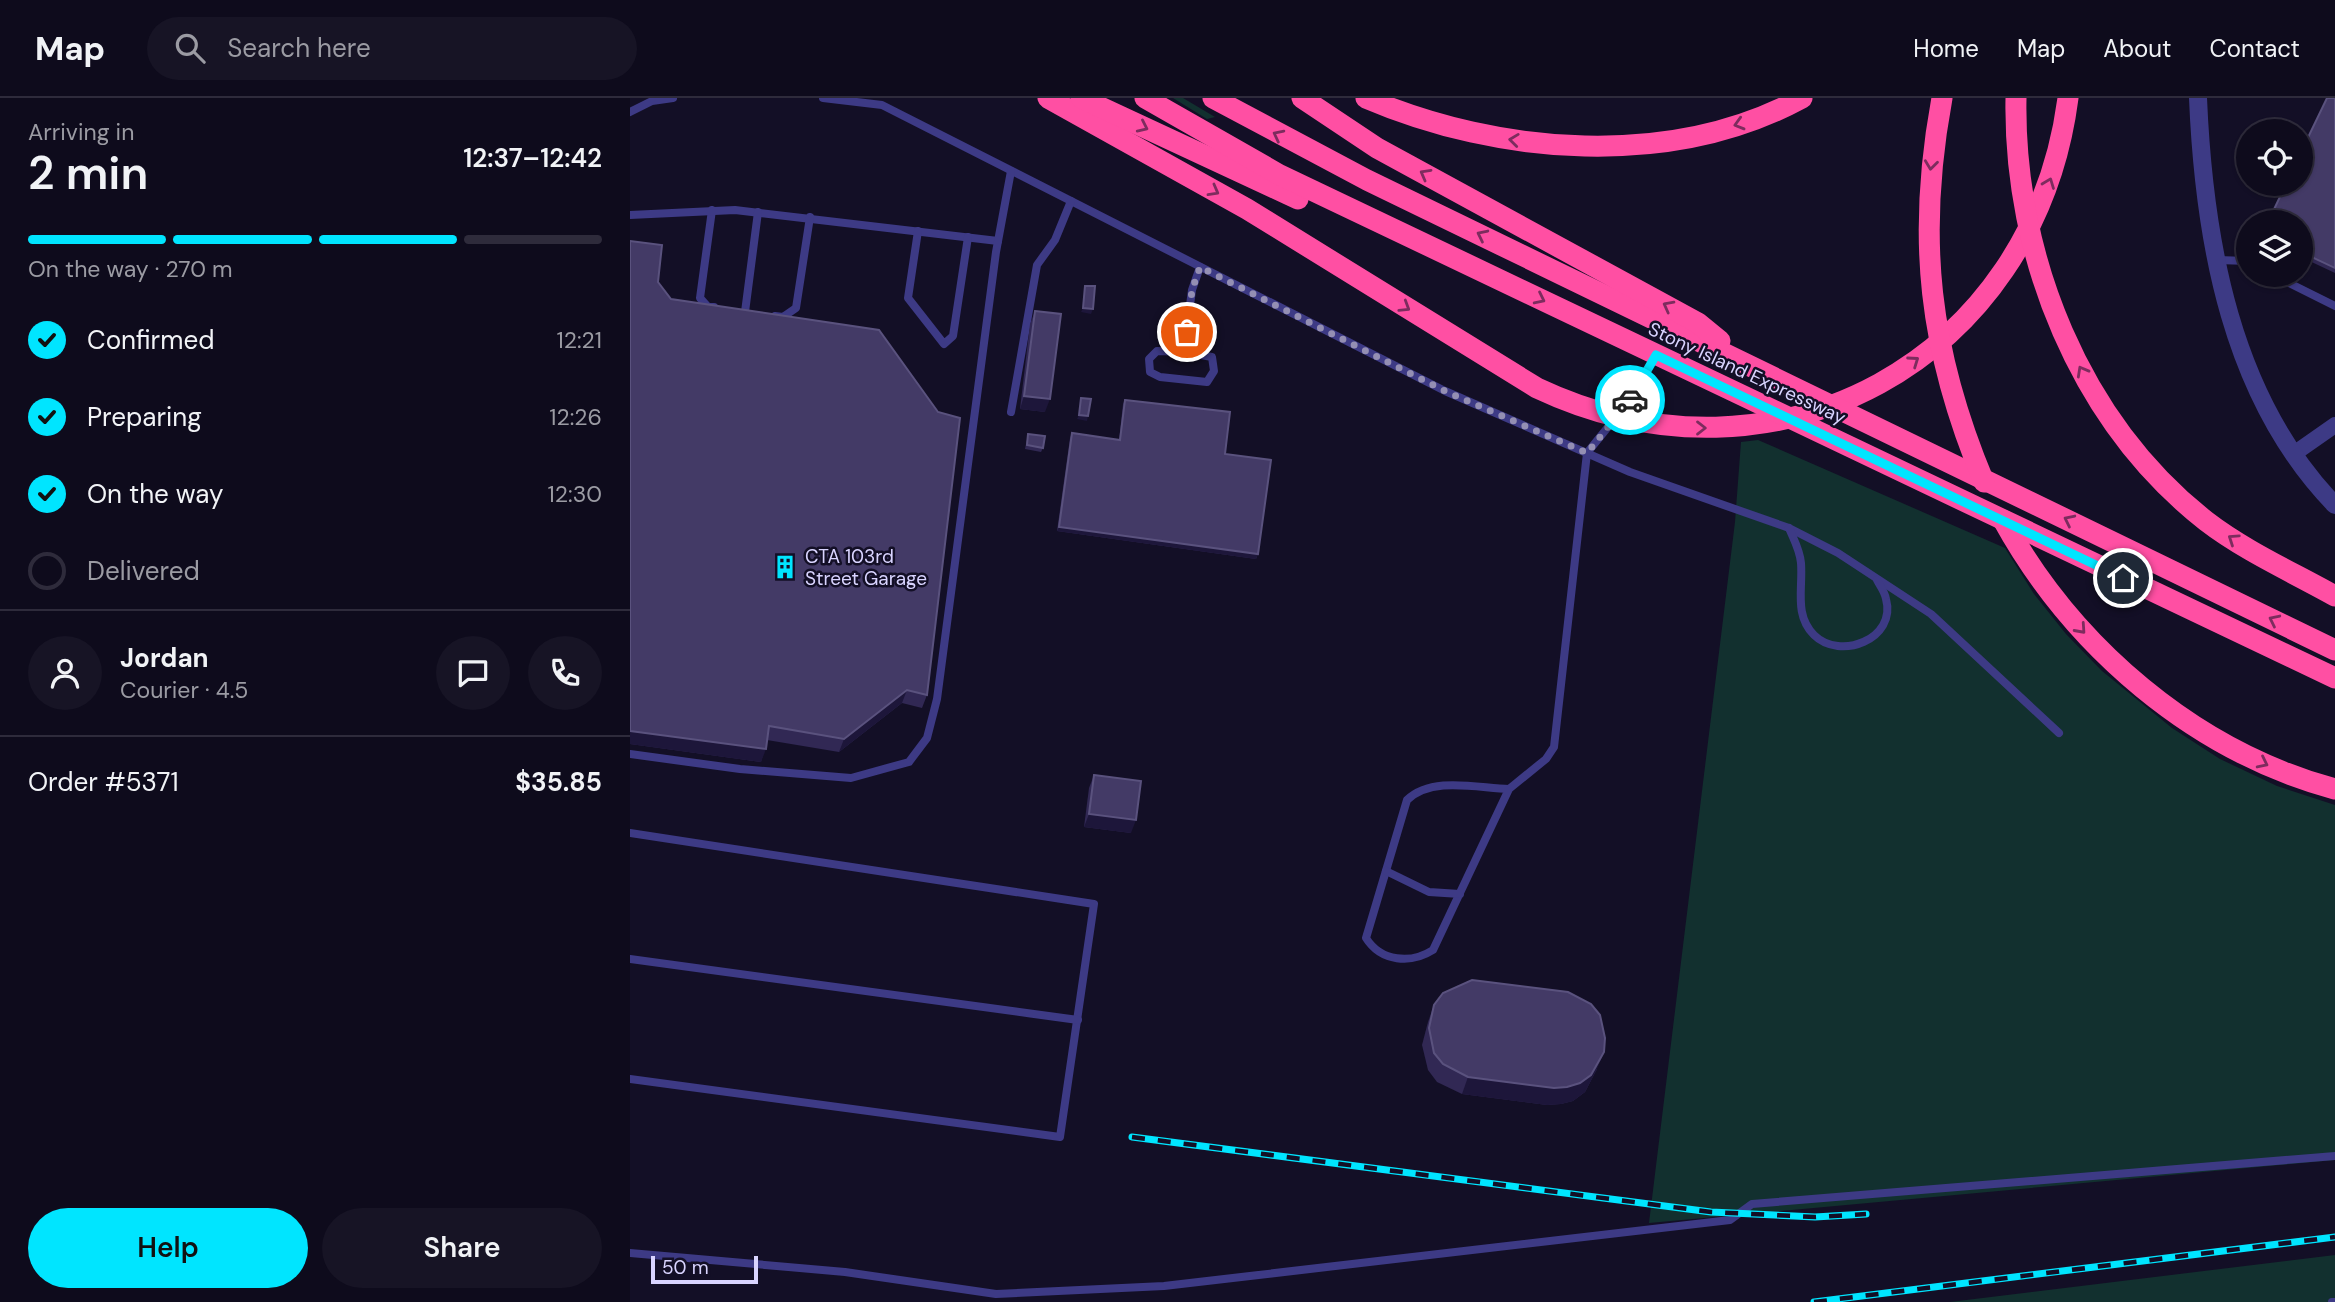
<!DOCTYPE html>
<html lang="en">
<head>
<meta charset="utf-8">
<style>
	:root { --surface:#0e0b1c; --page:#171425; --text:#f1f3f6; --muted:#9b9ba3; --line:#2e2b3b; --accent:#00e5ff }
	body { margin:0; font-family:"DM Sans",sans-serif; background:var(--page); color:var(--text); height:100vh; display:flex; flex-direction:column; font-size:26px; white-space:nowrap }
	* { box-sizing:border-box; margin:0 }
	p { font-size:23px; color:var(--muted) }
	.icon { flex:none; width:38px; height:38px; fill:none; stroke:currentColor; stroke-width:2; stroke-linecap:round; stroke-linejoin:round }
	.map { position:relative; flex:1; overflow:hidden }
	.side { display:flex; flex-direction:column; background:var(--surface); width:630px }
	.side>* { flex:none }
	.controls { position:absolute; left:1606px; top:21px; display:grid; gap:14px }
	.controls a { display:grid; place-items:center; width:77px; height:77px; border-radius:50%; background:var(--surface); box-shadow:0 2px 5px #0004,0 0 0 2px var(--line); font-size:35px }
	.scale { position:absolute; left:21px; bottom:18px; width:107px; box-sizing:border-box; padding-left:7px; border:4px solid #d9d4ff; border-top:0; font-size:19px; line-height:24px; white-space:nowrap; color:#d9d4ff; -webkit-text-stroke:5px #130f26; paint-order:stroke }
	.pin { position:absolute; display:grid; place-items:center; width:60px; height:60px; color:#fff; margin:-30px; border:4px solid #fff; border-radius:50%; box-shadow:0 2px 7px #0007 }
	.courier { position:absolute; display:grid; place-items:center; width:70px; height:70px; margin:-35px; border:5px solid #00e5ff; border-radius:50%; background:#fff; color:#222; box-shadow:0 2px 9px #0007 }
	.overview em { font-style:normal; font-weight:600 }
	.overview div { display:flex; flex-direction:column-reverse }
	.overview { display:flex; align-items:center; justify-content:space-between; height:119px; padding:0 28px }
	h1 { font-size:46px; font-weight:600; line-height:52px }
	.bar { display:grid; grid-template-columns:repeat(4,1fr); gap:10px 7px; align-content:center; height:84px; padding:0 28px }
	.bar i { height:9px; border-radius:5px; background:var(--line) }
	.bar .on { background:var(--accent) }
	.bar p { grid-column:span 4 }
	.line { display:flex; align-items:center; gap:18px; padding:0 28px; border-top:2px solid var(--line) }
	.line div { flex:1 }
	.round { display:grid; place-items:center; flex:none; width:74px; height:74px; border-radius:37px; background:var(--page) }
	ol { padding:0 28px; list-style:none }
	li { display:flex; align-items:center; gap:21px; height:77px }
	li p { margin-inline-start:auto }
	li .icon { padding:7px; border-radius:50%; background:var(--accent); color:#111; stroke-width:4 }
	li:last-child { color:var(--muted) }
	li i { width:38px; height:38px; border:4px solid var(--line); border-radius:50% }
	.cta { display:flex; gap:14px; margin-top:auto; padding:14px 28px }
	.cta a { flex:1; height:80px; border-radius:42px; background:var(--accent); color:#111; font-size:28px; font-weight:600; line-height:80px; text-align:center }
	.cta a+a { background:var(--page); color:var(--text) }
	header { display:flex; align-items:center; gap:42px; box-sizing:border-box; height:98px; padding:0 35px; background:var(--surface); border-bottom:2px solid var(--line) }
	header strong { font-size:33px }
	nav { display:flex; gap:38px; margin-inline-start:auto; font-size:24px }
	.search { width:490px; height:63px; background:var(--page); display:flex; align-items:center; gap:18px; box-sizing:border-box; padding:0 24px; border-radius:38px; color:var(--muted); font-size:26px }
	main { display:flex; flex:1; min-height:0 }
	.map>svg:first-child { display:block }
	.green { fill:#12302f }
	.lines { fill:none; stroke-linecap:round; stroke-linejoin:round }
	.service { stroke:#3d3a85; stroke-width:8 }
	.minor { stroke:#3d3a85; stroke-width:16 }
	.tertiary { stroke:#3d3a85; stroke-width:18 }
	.motorway { stroke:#ff4fa3; stroke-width:21 }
	.rail-casing { stroke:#00e5ff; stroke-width:7 }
	.rail { stroke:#130f26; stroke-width:4.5; stroke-dasharray:13; stroke-linecap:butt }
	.wall { fill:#312854 }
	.shaded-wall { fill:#1d163a }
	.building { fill:#433a66; stroke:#5a527e; stroke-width:2 }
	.oneway { stroke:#7d2c5e }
	.done { stroke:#948fb3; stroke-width:7; stroke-dasharray:0 12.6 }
	.route { stroke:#00e5ff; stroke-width:9 }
	.labels { text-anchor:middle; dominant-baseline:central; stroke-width:5; stroke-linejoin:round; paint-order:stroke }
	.street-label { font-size:19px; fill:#d9d4ff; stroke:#130f26 }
	.poi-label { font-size:19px; fill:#d9d4ff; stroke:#130f26; text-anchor:start }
</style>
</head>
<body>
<header>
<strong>Map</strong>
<div class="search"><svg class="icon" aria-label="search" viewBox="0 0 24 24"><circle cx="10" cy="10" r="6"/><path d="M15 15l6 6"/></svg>Search here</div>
<nav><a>Home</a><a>Map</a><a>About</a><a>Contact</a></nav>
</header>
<main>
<section class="side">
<div class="overview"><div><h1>2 min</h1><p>Arriving in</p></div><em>12:37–12:42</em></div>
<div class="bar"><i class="on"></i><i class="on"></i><i class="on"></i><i></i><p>On the way · 270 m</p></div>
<ol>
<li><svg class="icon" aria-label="check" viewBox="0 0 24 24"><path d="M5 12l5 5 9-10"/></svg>Confirmed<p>12:21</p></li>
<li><svg class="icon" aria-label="check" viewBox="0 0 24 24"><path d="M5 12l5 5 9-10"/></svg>Preparing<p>12:26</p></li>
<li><svg class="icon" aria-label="check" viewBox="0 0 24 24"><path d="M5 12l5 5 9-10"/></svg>On the way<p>12:30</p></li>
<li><i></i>Delivered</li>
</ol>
<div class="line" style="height:126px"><a class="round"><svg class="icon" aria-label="person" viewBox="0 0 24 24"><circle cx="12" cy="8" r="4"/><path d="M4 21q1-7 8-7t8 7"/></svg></a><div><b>Jordan</b><p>Courier · 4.5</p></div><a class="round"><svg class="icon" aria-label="chat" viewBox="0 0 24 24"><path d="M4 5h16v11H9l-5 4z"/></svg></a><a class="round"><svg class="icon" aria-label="phone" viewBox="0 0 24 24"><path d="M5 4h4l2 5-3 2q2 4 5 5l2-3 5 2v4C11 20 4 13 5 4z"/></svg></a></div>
<div class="line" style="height:91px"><div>Order #5371</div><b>$35.85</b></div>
<div class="cta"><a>Help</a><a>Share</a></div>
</section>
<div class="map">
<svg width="1705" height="1204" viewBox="0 0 1705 1204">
	<rect width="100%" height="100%" fill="#130f26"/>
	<!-- green -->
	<g class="green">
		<polygon points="543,0 553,0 585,19 577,21"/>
		<polygon points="1128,342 1375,450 1404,496 1436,536 1472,573 1542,630 1590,661 1647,688 1705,707 1705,1062 1019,1125 1105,424 1111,344"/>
		<polygon points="1705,1157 1705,1204 1320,1204"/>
	</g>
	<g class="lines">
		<!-- service -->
		<g class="service">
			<polyline points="193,0 252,7 815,293 1000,374 1159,430 1208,455 1301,516 1429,635"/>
			<polyline points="0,14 22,3 43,0"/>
			<polyline points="82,112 70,200 78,209 84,209"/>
			<polyline points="0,117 105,112 368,143"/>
			<polyline points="288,133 278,200 314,246 323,238 338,139"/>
			<polyline points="1587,162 1619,163"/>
			<polyline points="1652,177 1659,185 1705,208"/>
			<polyline points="115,214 128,114"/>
			<polyline points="145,218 153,219 166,210 180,119"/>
			<polyline points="554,254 527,253 519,261 520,274 530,279 577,284 584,273 582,259 554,254 562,192 570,169"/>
			<polyline points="381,314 407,167 425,142 441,103"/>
			<path d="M1159 430C1164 442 1170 452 1171 465 1173 491 1164 517 1184 537 1210 563 1267 541 1256 501 1255 494 1250 488 1247 482"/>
			<polyline points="0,656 110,671 221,680 279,664 297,640 307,601 366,154 381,73"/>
			<path d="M879 691C847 690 802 678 777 702L736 840C751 864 781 866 803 852L879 691 916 661 924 649 957 355 999 303 1026 257"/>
			<polyline points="0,735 464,806 430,1039 0,981"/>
			<polyline points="756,773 799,794 830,796"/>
			<polyline points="0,861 448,922"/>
			<polyline points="0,1155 215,1174 366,1196 534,1188 1100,1122 1122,1106 1705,1058"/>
			<polyline points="1702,1204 1705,1204"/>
		</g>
		<!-- minor -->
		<polyline class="minor" points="1665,355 1705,327"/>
		<!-- tertiary -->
		<path class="tertiary" d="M1568 0C1574 143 1601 300 1705 407"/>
		<!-- motorway -->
		<g class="motorway">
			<path d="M418 0 617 111 907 290C1146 403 1404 262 1438 0"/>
			<polyline points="451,0 668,101"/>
			<polyline points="515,0 650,77 1705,580"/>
			<polyline points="583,0 737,82 1705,552"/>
			<polyline points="672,0 747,50 1068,225 1090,243"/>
			<path d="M736 0C869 57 1041 71 1172 0"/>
			<path d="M1312 0C1286 140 1299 253 1354 384"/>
			<path d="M1386 0C1383 158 1450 324 1576 423 1615 453 1662 474 1705 498"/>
			<path d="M1373 422C1443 549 1564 653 1705 691"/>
		</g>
		<!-- rail casing -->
		<g class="rail-casing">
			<g id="rail">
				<polyline points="502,1039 1081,1114 1185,1119 1236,1116"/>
				<polyline points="1184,1204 1705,1139"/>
			</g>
		</g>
		<!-- rail -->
		<use href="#rail" class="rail"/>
	</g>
	<!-- wall -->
	<g class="wall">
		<polygon points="1705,0 1705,175 1671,159 1671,124"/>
		<polygon points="0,143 297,597 292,610 272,605 209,654 137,642 131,664 0,646"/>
		<polygon points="405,213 415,314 390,311 400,226"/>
		<polygon points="495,302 595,356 628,456 626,461 427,433 440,340 442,335 489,342 493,306"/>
		<polygon points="398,336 413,350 411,354 395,351"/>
		<polygon points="464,677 501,735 454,729 459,690"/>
		<polygon points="804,907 967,971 955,994 943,1003 931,1006 917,1007 832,996 807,984 798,972 792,947 798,924"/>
	</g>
	<!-- shaded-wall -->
	<g class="shaded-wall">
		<polygon points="453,210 463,211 461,216 451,214"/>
		<polygon points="394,298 420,301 415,314 390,311"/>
		<polygon points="449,317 458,318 457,323 447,321"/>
		<polygon points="429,429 628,456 626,461 427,433"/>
		<polygon points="277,592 272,605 209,654 214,641"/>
		<polygon points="0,633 136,651 131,664 0,646"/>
		<polygon points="459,716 506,722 501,735 454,729"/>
		<polygon points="974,954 967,971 955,994 943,1003 931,1006 917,1007 832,996 838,979"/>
	</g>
	<!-- building -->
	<g class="building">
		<polygon points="1697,0 1705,0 1705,170 1671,154 1671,124 1638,124 1656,86 1671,86 1671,54"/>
		<polygon points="0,143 32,147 28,184 41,201 249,232 308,314 330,320 297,597 277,592 214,641 139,628 136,651 0,633"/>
		<polygon points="455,188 465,188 463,211 453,210"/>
		<polygon points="405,213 431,216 420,301 394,298"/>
		<polygon points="451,300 461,301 458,318 449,317"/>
		<polygon points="495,302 600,314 595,356 641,362 628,456 429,429 442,335 490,342"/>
		<polygon points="398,336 415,338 413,350 397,347"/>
		<polygon points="464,677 511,683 506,722 459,716"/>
		<polygon points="842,882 938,894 961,906 970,917 975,940 974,954 961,977 950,985 937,989 924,990 838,979 813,966 804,955 799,930 804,907 813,895"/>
	</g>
	<!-- one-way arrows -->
	<defs><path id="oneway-chevron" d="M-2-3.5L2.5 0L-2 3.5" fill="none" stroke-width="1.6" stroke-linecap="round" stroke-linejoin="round" transform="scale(1.75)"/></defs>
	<g class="oneway">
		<use href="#oneway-chevron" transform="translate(1109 26) rotate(164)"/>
		<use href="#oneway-chevron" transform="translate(513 29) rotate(25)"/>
		<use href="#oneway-chevron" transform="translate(648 37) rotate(-153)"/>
		<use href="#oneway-chevron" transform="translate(884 42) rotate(-173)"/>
		<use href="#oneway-chevron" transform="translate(1301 67) rotate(97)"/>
		<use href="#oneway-chevron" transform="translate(795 76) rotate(-151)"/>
		<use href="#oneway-chevron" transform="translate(1419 85) rotate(-69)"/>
		<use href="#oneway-chevron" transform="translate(584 93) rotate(29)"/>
		<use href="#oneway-chevron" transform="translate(852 137) rotate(-154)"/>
		<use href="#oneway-chevron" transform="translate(910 201) rotate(26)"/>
		<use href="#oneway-chevron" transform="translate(1038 208) rotate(-152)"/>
		<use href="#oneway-chevron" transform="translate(775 209) rotate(32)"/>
		<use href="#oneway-chevron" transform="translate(1284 263) rotate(-35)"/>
		<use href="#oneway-chevron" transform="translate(1452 273) rotate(-119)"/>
		<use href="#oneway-chevron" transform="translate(1071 330)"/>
		<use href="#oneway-chevron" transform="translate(1439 422) rotate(-154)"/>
		<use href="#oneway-chevron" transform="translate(1603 441) rotate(-146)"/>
		<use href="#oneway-chevron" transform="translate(1644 522) rotate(-154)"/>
		<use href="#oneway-chevron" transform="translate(1451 531) rotate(48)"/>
		<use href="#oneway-chevron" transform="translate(1633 665) rotate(26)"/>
	</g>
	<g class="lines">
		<!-- done -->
		<polyline class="done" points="557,234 562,192 570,169 815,293 957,355 1000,302"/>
		<!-- route -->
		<polyline class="route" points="1000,302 1026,257 1493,480"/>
	</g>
	<!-- icons -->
	<defs>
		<g id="building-bare" transform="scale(1.89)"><path d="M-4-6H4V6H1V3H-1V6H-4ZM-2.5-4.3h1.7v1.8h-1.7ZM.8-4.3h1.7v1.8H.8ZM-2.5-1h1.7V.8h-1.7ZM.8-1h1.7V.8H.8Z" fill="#00e5ff" stroke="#130f26" stroke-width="2.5" paint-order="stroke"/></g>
	</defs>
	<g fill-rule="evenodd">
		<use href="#building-bare" x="155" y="469"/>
	</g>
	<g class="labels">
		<!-- street labels -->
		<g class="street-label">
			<text transform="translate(1117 275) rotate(25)">Stony Island Expressway</text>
		</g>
		<!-- poi labels -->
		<g class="poi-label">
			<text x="175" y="458">CTA 103rd<tspan x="175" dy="22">Street Garage</tspan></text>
		</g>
	</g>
</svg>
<div class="controls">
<a><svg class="icon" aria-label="locate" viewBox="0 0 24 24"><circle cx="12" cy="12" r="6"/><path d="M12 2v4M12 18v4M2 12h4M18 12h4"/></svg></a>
<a><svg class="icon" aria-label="layers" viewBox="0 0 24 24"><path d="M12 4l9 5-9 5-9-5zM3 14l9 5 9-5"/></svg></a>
</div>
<div class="scale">50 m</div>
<div class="pin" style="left:557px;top:234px;background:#ea580c"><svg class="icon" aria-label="bag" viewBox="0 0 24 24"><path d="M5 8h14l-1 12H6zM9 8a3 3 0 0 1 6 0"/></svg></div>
<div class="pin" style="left:1493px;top:480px;background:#1f2937"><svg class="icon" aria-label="home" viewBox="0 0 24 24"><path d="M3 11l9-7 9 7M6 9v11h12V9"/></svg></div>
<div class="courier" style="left:1000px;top:302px"><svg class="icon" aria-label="car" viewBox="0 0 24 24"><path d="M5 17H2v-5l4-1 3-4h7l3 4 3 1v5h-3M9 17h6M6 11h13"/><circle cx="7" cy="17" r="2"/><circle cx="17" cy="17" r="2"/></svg></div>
</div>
</main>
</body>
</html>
